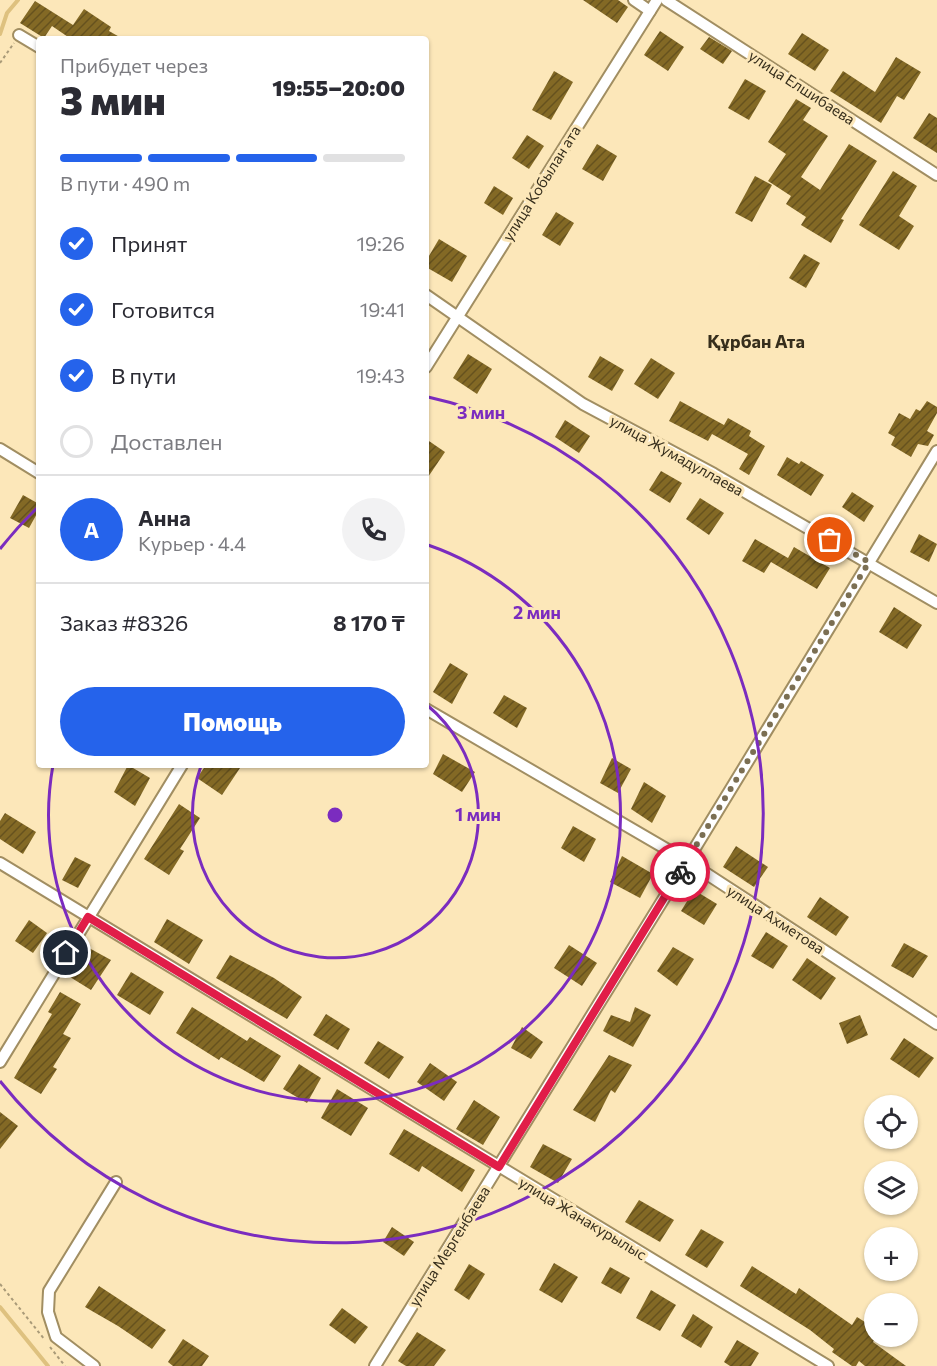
<!DOCTYPE html>
<html lang="ru">
<head>
<meta charset="utf-8">
<style>
	:root { --surface:#fff; --page:#f2f2f3; --text:#2b2b33; --muted:#7c7c81; --line:#e1e1e2; --accent:#2563eb }
	body { margin:0; font-family:Commissioner,sans-serif; background:var(--page); color:var(--text); height:100vh; display:flex; flex-direction:column; font-size:22px; white-space:nowrap }
	* { box-sizing:border-box; margin:0 }
	p { font-size:20px; color:var(--muted) }
	.icon { flex:none; width:33px; height:33px; fill:none; stroke:currentColor; stroke-width:2; stroke-linecap:round; stroke-linejoin:round }
	.map { position:relative; flex:1; overflow:hidden }
	.panel { position:absolute; left:36px; top:36px; width:393px; height:732px; display:flex; flex-direction:column; background:var(--surface); border-radius:6px; box-shadow:0 2px 4px #0004 }
	.panel>* { flex:none }
	.buttons { position:absolute; left:864px; top:1095px; display:grid; gap:12px }
	.buttons a { display:grid; place-items:center; width:54px; height:54px; border-radius:50%; background:var(--surface); box-shadow:0 2px 4px #0004; font-size:30px }
	.pin { position:absolute; display:grid; place-items:center; width:51px; height:51px; color:#fff; margin:-26px; border:3px solid #fff; border-radius:50%; box-shadow:0 2px 6px #0007 }
	.courier { position:absolute; display:grid; place-items:center; width:60px; height:60px; margin:-30px; border:4px solid #e11d48; border-radius:50%; background:#fff; color:#222; box-shadow:0 2px 8px #0007 }
	.head em { font-style:normal; font-weight:800 }
	.head div { display:flex; flex-direction:column-reverse }
	.head { display:flex; align-items:center; justify-content:space-between; height:102px; padding:0 24px }
	h1 { font-size:39px; font-weight:800; line-height:45px }
	.bar { display:grid; grid-template-columns:repeat(4,1fr); gap:9px 6px; align-content:center; height:72px; padding:0 24px }
	.bar i { height:8px; border-radius:4px; background:var(--line) }
	.bar .active { background:var(--accent) }
	.bar p { grid-column:span 4 }
	.line { display:flex; align-items:center; gap:15px; padding:0 24px; border-top:2px solid var(--line) }
	.line div { flex:1 }
	.round { display:grid; place-items:center; flex:none; width:63px; height:63px; border-radius:32px; background:var(--page) }
	ol { padding:0 24px; list-style:none }
	li { display:flex; align-items:center; gap:18px; height:66px }
	li p { margin-inline-start:auto }
	li .icon { padding:6px; border-radius:50%; background:var(--accent); color:#fff; stroke-width:4 }
	li:last-child { color:var(--muted) }
	li i { width:33px; height:33px; border:3px solid var(--line); border-radius:50% }
	.action { display:flex; gap:12px; margin-top:auto; padding:12px 24px }
	.action a { flex:1; height:69px; border-radius:36px; background:var(--accent); color:#fff; font-size:24px; font-weight:800; line-height:69px; text-align:center }
	.map>svg:first-child { display:block }
	.lines { fill:none; stroke-linecap:round; stroke-linejoin:round }
	.stream { stroke:#dec17f; stroke-width:4 }
	.building { fill:url(#building-hatch) }
	.street-casing { stroke:#a18e62; stroke-width:14 }
	.path { stroke:#a99a78; stroke-width:2; stroke-dasharray:3 3; stroke-linecap:butt }
	.street { stroke:#fff; stroke-width:10 }
	.done { stroke:#7b6f53; stroke-width:6; stroke-dasharray:0 10.8 }
	.route { stroke:#e11d48; stroke-width:8 }
	.ring { fill:none; stroke:#7b2cbf; stroke-width:3 }
	.labels { text-anchor:middle; dominant-baseline:central; stroke-width:6; stroke-linejoin:round; paint-order:stroke }
	.street-label { font-size:15px; fill:#362e1c; stroke:#fce7b9 }
	.quarter-label { font-size:18px; font-weight:bold; fill:#362e1c; stroke:#fce7b9 }
	.centre { fill:#7b2cbf; stroke:#fce7b9; stroke-width:3 }
	.ring-label { font-size:18px; text-anchor:middle; font-weight:bold; fill:#7b2cbf; stroke:#fce7b9; stroke-width:6; stroke-linejoin:round; paint-order:stroke }
</style>
</head>
<body>
<div class="map">
<svg width="937" height="1366" viewBox="0 0 937 1366">
	<defs>
		<pattern id="building-hatch" width="6" height="6" patternUnits="userSpaceOnUse" patternTransform="scale(1.5)"><rect width="6" height="6" fill="#836925"/><path d="M-1 1l2-2M0 6l6-6M5 7l2-2" fill="none" stroke="#66521e"/></pattern>
	</defs>
	<rect width="100%" height="100%" fill="#fce7b9"/>
	<g class="lines">
		<!-- stream -->
		<g class="stream">
			<polyline points="0,34 7,13 18,0"/>
			<polyline points="0,1307 48,1366"/>
		</g>
	</g>
	<!-- building -->
	<g class="building">
		<polygon points="583,0 618,0 628,7 617,23"/>
		<polygon points="35,1 73,25 84,9 111,27 109,31 123,39 71,39 52,26 44,38 20,23"/>
		<polygon points="660,31 684,47 668,71 644,55"/>
		<polygon points="802,33 829,50 815,71 788,54"/>
		<polygon points="709,37 732,51 723,64 700,49"/>
		<polygon points="896,57 921,72 904,100 897,96 881,123 830,91 843,71 875,92"/>
		<polygon points="554,71 573,82 551,120 532,110"/>
		<polygon points="745,79 766,91 749,120 728,108"/>
		<polygon points="796,99 811,108 803,120 828,136 801,177 820,190 849,144 877,161 841,219 844,220 831,243 801,225 806,217 786,204 791,196 768,181 786,154 768,142"/>
		<polygon points="929,113 937,118 937,153 913,138"/>
		<polygon points="527,135 544,146 529,169 512,158"/>
		<polygon points="597,144 617,156 603,181 582,169"/>
		<polygon points="893,171 917,186 899,216 914,226 899,250 859,225"/>
		<polygon points="755,176 772,185 752,222 735,213"/>
		<polygon points="494,186 513,198 503,215 484,203"/>
		<polygon points="556,212 574,223 560,246 542,235"/>
		<polygon points="439,239 467,256 452,282 426,267 426,261"/>
		<polygon points="804,254 820,263 806,288 789,278"/>
		<polygon points="468,354 492,369 477,394 453,378"/>
		<polygon points="600,356 624,370 612,391 588,377"/>
		<polygon points="651,358 675,373 658,399 634,384"/>
		<polygon points="680,401 724,425 728,418 751,431 749,436 765,446 749,475 739,469 748,454 712,434 708,441 669,421"/>
		<polygon points="927,401 937,407 937,413 927,431 934,435 928,446 918,444 911,457 891,445 895,437 888,433 899,413 910,419 916,409 920,411"/>
		<polygon points="565,420 590,436 579,453 555,437"/>
		<polygon points="426,439 445,452 426,480"/>
		<polygon points="787,457 799,464 801,461 824,475 811,496 777,475"/>
		<polygon points="661,471 682,483 670,503 649,490"/>
		<polygon points="852,492 874,506 864,522 842,507"/>
		<polygon points="23,495 39,504 39,510 29,528 10,518"/>
		<polygon points="700,498 724,513 709,535 686,519"/>
		<polygon points="919,534 937,544 929,562 910,552"/>
		<polygon points="755,539 788,558 794,547 830,568 817,589 771,562 764,573 742,561"/>
		<polygon points="894,607 922,625 907,649 879,632"/>
		<polygon points="450,663 468,674 452,704 433,692"/>
		<polygon points="504,695 527,708 517,728 493,713"/>
		<polygon points="443,754 475,772 462,792 433,774"/>
		<polygon points="612,758 631,769 618,793 600,783"/>
		<polygon points="128,765 150,778 135,806 114,792"/>
		<polygon points="206,765 242,765 222,795 197,778"/>
		<polygon points="644,782 666,796 652,823 631,809"/>
		<polygon points="179,804 200,818 180,849 184,851 169,875 144,859"/>
		<polygon points="5,813 36,832 23,854 0,839 0,821"/>
		<polygon points="573,826 596,839 584,862 561,848"/>
		<polygon points="736,846 768,867 754,887 723,867"/>
		<polygon points="622,856 653,874 640,898 610,882"/>
		<polygon points="75,857 91,865 78,888 62,880"/>
		<polygon points="694,890 717,904 704,925 681,911"/>
		<polygon points="820,897 849,917 836,936 807,917"/>
		<polygon points="167,919 203,940 189,964 154,942"/>
		<polygon points="29,920 47,933 33,953 15,941"/>
		<polygon points="766,932 788,946 773,969 751,956"/>
		<polygon points="904,943 928,956 913,978 891,966"/>
		<polygon points="569,945 597,963 582,986 554,968"/>
		<polygon points="673,947 694,959 677,986 657,971"/>
		<polygon points="89,948 111,960 91,990 70,977"/>
		<polygon points="230,955 274,978 302,997 287,1019 216,978"/>
		<polygon points="807,958 836,978 821,1000 792,980"/>
		<polygon points="131,972 164,992 150,1015 117,995"/>
		<polygon points="60,992 81,1004 63,1034 71,1038 53,1067 57,1069 41,1094 14,1078 52,1014 48,1012"/>
		<polygon points="192,1007 247,1041 250,1037 281,1056 264,1082 221,1057 219,1060 176,1033"/>
		<polygon points="635,1007 651,1015 633,1047 603,1031 611,1015 630,1022"/>
		<polygon points="326,1014 350,1029 338,1050 313,1035"/>
		<polygon points="860,1015 868,1035 847,1044 839,1023"/>
		<polygon points="522,1027 543,1042 531,1059 511,1048"/>
		<polygon points="904,1038 934,1058 919,1078 890,1059"/>
		<polygon points="378,1041 404,1057 389,1079 364,1063"/>
		<polygon points="609,1055 632,1065 615,1093 611,1090 595,1122 573,1110"/>
		<polygon points="430,1063 457,1082 444,1101 417,1082"/>
		<polygon points="299,1064 321,1078 307,1103 283,1089"/>
		<polygon points="337,1089 368,1108 351,1136 321,1118"/>
		<polygon points="474,1100 500,1117 483,1145 456,1129"/>
		<polygon points="0,1112 18,1126 0,1149"/>
		<polygon points="404,1129 475,1170 462,1192 422,1166 419,1172 389,1154"/>
		<polygon points="543,1144 572,1159 558,1183 530,1167"/>
		<polygon points="639,1200 674,1220 660,1242 625,1222"/>
		<polygon points="392,1227 414,1242 404,1256 383,1242"/>
		<polygon points="701,1229 724,1242 707,1268 685,1255"/>
		<polygon points="554,1263 578,1277 562,1303 539,1290"/>
		<polygon points="469,1264 485,1274 469,1300 454,1290"/>
		<polygon points="752,1266 796,1294 799,1288 852,1325 857,1317 865,1322 868,1319 874,1324 874,1340 873,1342 906,1366 865,1366 859,1361 856,1366 852,1366 832,1352 834,1349 810,1330 740,1286"/>
		<polygon points="610,1267 630,1278 621,1294 601,1283"/>
		<polygon points="99,1286 166,1330 152,1349 118,1326 85,1307"/>
		<polygon points="651,1290 676,1305 660,1331 636,1318"/>
		<polygon points="342,1308 368,1327 355,1344 329,1325"/>
		<polygon points="693,1314 713,1327 701,1348 681,1336"/>
		<polygon points="417,1332 446,1350 434,1366 406,1366 398,1361"/>
		<polygon points="183,1339 209,1356 202,1366 173,1366 168,1362"/>
		<polygon points="737,1340 759,1353 751,1366 730,1366 724,1362"/>
	</g>
	<g class="lines">
		<!-- street casing -->
		<g class="street-casing">
			<g id="street">
				<polyline points="634,0 650,11"/>
				<polyline points="666,0 937,175"/>
				<polyline points="19,35 39,47"/>
				<polyline points="426,295 583,404 714,474 937,603"/>
				<polyline points="426,367 657,0"/>
				<polyline points="0,449 39,473"/>
				<polyline points="426,709 687,861 937,1024"/>
				<polyline points="0,863 828,1366"/>
				<polyline points="0,1062 182,765"/>
				<polyline points="94,1366 56,1337 48,1312 49,1291 116,1182"/>
				<polyline points="375,1366 687,861 937,451"/>
			</g>
		</g>
		<!-- path -->
		<g class="path">
			<polyline points="0,63 14,43"/>
			<polyline points="0,1284 45,1340"/>
			<polyline points="50,1347 65,1366"/>
		</g>
		<!-- street -->
		<use href="#street" class="street"/>
	</g>
	<g class="lines">
		<!-- done -->
		<polyline class="done" points="680,872 869,562 830,540"/>
		<!-- route -->
		<polyline class="route" points="66,953 88,917 499,1167 680,872"/>
	</g>
	<!-- distance rings -->
	<g class="ring">
		<path d="M427 705A143 143 0 1 1 201 766"/>
		<path d="M428 545A286 286 0 1 1 53 765"/>
		<path d="M0 549A428 428 0 0 1 38 507M428 397A428 428 0 1 1 0 1081"/>
	</g>
	<g class="labels">
		<!-- street labels -->
		<g class="street-label">
			<text transform="translate(802 87) rotate(33)">улица Елшибаева</text>
			<text transform="translate(541 183) rotate(-58)">улица Кобылан ата</text>
			<text transform="translate(677 455) rotate(29)">улица Жумадуллаева</text>
			<text transform="translate(776 919) rotate(33)">улица Ахметова</text>
			<text transform="translate(583 1218) rotate(31)">улица Жанакурылыс</text>
			<text transform="translate(449 1246) rotate(-58)">улица Мергенбаева</text>
		</g>
		<!-- quarter labels -->
		<g class="quarter-label">
			<text x="756" y="341">Құрбан Ата</text>
		</g>
	</g>
	<circle cx="335" cy="815" r="9" class="centre"/>
	<g class="ring-label">
		<text x="481" y="419">3 мин</text>
		<text x="537" y="619">2 мин</text>
		<text x="478" y="821">1 мин</text>
	</g>
</svg>
<div class="buttons">
<a><svg class="icon" aria-label="locate" viewBox="0 0 24 24"><circle cx="12" cy="12" r="6"/><path d="M12 2v4M12 18v4M2 12h4M18 12h4"/></svg></a>
<a><svg class="icon" aria-label="layers" viewBox="0 0 24 24"><path d="M12 4l9 5-9 5-9-5zM3 14l9 5 9-5"/></svg></a>
<a>+</a>
<a>−</a>
</div>
<div class="pin" style="left:830px;top:540px;background:#ea580c"><svg class="icon" aria-label="bag" viewBox="0 0 24 24"><path d="M5 8h14l-1 12H6zM9 8a3 3 0 0 1 6 0"/></svg></div>
<div class="pin" style="left:66px;top:953px;background:#1f2937"><svg class="icon" aria-label="home" viewBox="0 0 24 24"><path d="M3 11l9-7 9 7M6 9v11h12V9"/></svg></div>
<div class="courier" style="left:680px;top:872px"><svg class="icon" aria-label="bike" viewBox="0 0 24 24"><circle cx="6" cy="16" r="4"/><circle cx="18" cy="16" r="4"/><path d="M6 16l4-8h5l3 8M10 8l3 8H6M13 5h3"/></svg></div>
<section class="panel">
<div class="head"><div><h1>3 мин</h1><p>Прибудет через</p></div><em>19:55–20:00</em></div>
<div class="bar"><i class="active"></i><i class="active"></i><i class="active"></i><i></i><p>В пути · 490 m</p></div>
<ol>
<li><svg class="icon" aria-label="check" viewBox="0 0 24 24"><path d="M5 12l5 5 9-10"/></svg>Принят<p>19:26</p></li>
<li><svg class="icon" aria-label="check" viewBox="0 0 24 24"><path d="M5 12l5 5 9-10"/></svg>Готовится<p>19:41</p></li>
<li><svg class="icon" aria-label="check" viewBox="0 0 24 24"><path d="M5 12l5 5 9-10"/></svg>В пути<p>19:43</p></li>
<li><i></i>Доставлен</li>
</ol>
<div class="line" style="height:108px"><b class="round" style="background:var(--accent);color:#fff">А</b><div><b>Анна</b><p>Курьер · 4.4</p></div><a class="round"><svg class="icon" aria-label="phone" viewBox="0 0 24 24"><path d="M5 4h4l2 5-3 2q2 4 5 5l2-3 5 2v4C11 20 4 13 5 4z"/></svg></a></div>
<div class="line" style="height:78px"><div>Заказ #8326</div><b>8 170 ₸</b></div>
<div class="action"><a>Помощь</a></div>
</section>
</div>
</body>
</html>
